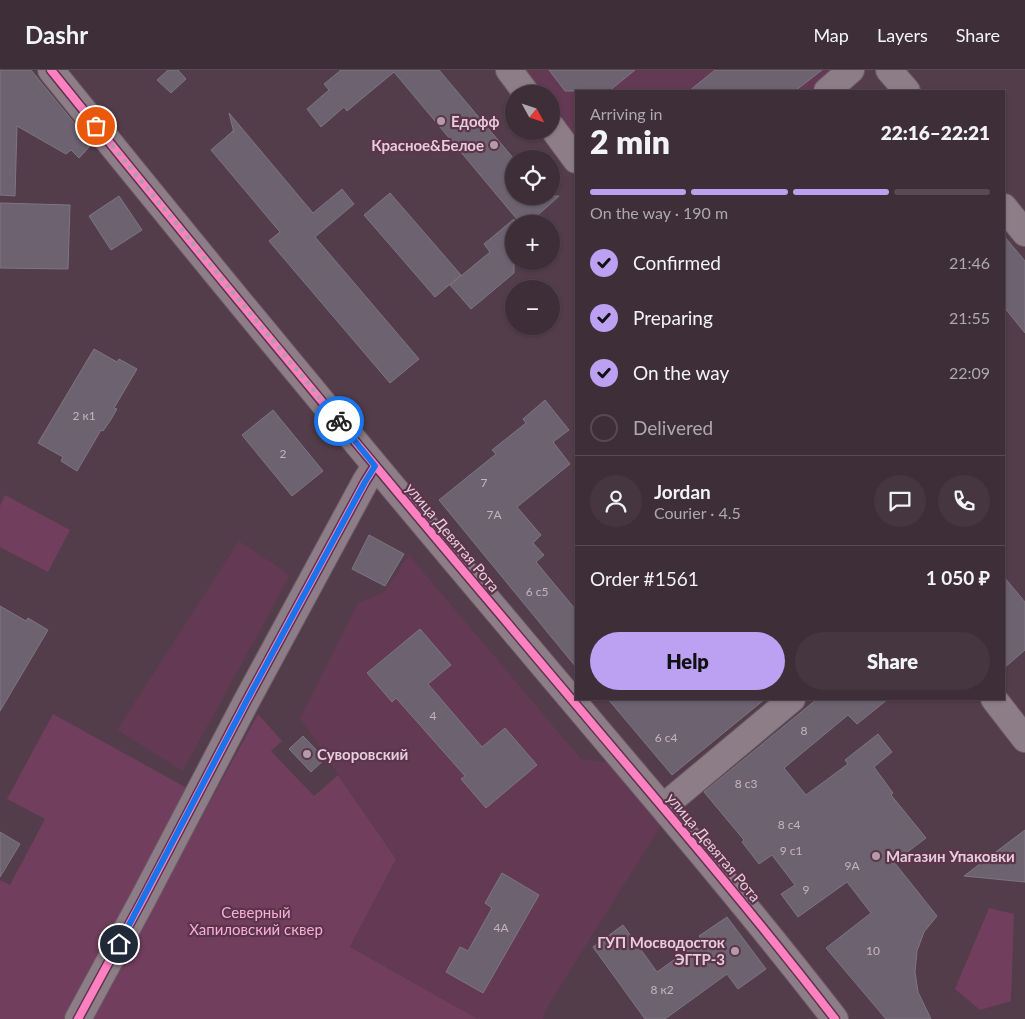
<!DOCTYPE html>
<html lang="en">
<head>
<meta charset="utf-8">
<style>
	:root { --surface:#3e2e38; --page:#453640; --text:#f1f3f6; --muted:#ada8ae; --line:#574a53; --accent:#bca0f2 }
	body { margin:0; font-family:Lato,sans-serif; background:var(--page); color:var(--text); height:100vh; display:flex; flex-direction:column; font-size:19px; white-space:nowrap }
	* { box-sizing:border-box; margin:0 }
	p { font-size:16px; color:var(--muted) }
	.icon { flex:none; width:28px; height:28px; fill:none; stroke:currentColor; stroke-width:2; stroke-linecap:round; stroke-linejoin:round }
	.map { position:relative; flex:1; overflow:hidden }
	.drawer { position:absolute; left:575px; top:20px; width:430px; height:610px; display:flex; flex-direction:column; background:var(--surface); border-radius:0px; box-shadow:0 1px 4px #0004,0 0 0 1px var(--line) }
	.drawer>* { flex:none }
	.needle { width:32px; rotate:130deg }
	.tools { position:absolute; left:505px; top:15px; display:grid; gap:10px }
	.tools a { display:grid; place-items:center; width:55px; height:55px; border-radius:50%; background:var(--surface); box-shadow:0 1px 4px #0004,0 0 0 1px var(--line); font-size:25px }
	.pin { position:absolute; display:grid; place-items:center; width:42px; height:42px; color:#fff; margin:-21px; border:2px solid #fff; border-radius:50%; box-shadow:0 1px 5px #0007 }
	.courier { position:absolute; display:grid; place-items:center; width:50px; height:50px; margin:-25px; border:4px solid #1a73e8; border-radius:50%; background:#fff; color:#222; box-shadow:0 1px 6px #0007 }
	.head em { font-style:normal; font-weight:800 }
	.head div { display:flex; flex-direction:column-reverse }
	.head { display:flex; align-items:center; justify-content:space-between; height:85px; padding:0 15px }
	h1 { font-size:32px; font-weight:800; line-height:38px }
	.bar { display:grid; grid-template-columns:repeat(4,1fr); gap:8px 5px; align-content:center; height:60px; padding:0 15px }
	.bar i { height:6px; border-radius:4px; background:var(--line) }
	.bar .selected { background:var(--accent) }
	.bar p { grid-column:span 4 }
	.line { display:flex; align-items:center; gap:12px; padding:0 15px; border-top:1px solid var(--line) }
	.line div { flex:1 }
	.round { display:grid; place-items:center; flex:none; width:52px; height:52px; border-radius:26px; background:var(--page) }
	ol { padding:0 15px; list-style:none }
	li { display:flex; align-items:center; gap:15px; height:55px }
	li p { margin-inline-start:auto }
	li .icon { padding:5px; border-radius:50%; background:var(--accent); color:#111; stroke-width:4 }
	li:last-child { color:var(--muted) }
	li i { width:28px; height:28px; border:2px solid var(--line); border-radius:50% }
	.button { display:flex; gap:10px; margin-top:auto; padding:10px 15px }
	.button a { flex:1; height:58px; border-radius:30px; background:var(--accent); color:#111; font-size:20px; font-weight:800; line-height:58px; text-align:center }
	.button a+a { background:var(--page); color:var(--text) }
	header { display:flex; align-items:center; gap:30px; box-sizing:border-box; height:70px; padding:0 25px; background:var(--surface); border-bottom:1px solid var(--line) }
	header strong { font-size:24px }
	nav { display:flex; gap:28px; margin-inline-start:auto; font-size:18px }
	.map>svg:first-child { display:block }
	.built { fill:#643953 }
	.green { fill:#713e5d }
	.building { fill:#6c6270; stroke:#7e7583 }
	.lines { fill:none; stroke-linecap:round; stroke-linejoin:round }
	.minor-casing { stroke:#6d5a65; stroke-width:28 }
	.minor { stroke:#8d7d86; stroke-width:26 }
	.cycleway-casing { stroke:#5c344c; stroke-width:11 }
	.cycleway { stroke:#ff80c0; stroke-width:8 }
	.done { stroke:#b39ba8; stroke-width:5; stroke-dasharray:0 9 }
	.route { stroke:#1a73e8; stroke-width:6 }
	.poi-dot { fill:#b39ba8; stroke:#5c344c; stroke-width:2 }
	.labels { text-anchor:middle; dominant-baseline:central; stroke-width:4.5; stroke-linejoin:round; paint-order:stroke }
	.number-label { font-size:12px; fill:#c8b2c0 }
	.poi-label { font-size:15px; font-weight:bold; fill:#e6cddb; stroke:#5c344c; text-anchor:start }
	.street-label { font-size:15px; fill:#e6cddb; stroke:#5c344c }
	.park-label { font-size:15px; fill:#f8aed9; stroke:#5c344c }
</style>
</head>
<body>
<header>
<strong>Dashr</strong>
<nav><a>Map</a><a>Layers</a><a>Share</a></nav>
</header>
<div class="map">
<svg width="1025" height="949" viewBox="0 0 1025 949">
	<rect width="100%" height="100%" fill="#533d4a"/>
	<!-- built -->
	<g class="built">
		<polygon points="524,0 833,0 809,21 576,21 576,69 551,36 551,24 542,24"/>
		<polygon points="239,471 290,505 183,701 117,660"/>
		<polygon points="409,485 581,689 610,693 662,754 546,939 543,949 478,949 350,877 396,789 300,648 358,533 384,522"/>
	</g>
	<!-- green -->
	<g class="green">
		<polygon points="5,425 70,460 48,502 0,477 0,436"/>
		<polygon points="53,644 187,718 65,949 0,949 0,810 10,815 45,749 7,729"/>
		<polygon points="258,644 282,671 271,681 314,726 338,705 396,789 350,877 478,949 91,949"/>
		<polygon points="989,838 1014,844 1011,931 980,940 955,919"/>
	</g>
	<!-- building -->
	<g class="building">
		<polygon points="0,0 31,0 84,65 83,67 91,75 79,88 71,80 66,84 17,56 15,126 0,125"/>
		<polygon points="168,0 178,0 186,9 171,23 157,10"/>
		<polygon points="341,0 439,0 514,89 514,126 559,126 528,154 521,154 394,2 347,41 344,37 321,57 307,39 329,20 324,14"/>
		<polygon points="549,0 635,0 609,21 565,21"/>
		<polygon points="715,0 822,0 795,21 689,21"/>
		<polygon points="229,43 313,143 342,119 354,134 315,167 419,289 390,313 269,171 280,162 211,80 233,61 234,63"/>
		<polygon points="390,123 461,205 435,227 364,145"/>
		<polygon points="119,126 142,160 111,180 89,146"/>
		<polygon points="0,133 70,135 68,199 0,198"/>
		<polygon points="514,149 514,203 471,239 450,215 490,182 484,174"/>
		<polygon points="1004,166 1025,191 1025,263 1004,237"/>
		<polygon points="94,279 117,292 119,289 137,299 114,338 117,339 110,351 103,361 101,360 77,401 61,391 63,387 38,373"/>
		<polygon points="545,330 569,360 553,372 570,394 517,437 541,465 533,473 544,485 536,492 576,540 576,597 439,430 496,384 492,380 526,353 523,349"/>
		<polygon points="273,340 323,401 292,426 242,365"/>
		<polygon points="369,465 404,484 385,516 352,499"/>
		<polygon points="1004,507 1025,532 1025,580 1004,598"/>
		<polygon points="0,536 26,551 28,548 48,560 0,641"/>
		<polygon points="420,559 451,595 428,614 482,677 505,658 537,695 486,738 461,709 465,706 396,628 392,632 367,603"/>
		<polygon points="608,629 765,629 672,705"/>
		<polygon points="817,629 888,629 857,654 848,645 784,698 806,725 848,694 845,690 878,664 892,682 874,697 893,723 891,725 926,768 894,792 937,846 924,862 917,881 915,902 918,922 931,949 886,949 826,878 871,843 847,812 798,847 781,824 795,815 772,785 759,794 742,772 744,770 704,722"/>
		<polygon points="303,666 325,689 311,702 289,679"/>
		<polygon points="1025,760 1025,812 964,806"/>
		<polygon points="0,762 20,774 0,807"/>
		<polygon points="502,803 539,825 483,923 446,902 460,877 468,881 492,838 485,833"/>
		<polygon points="727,847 766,899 738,919 727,904 665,949 645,949 593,877 623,855 657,902 702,870 699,866"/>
	</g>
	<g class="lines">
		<!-- minor casing -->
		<g class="minor-casing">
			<g id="minor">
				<path d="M51 0C200 185 351 368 504 549 615 682 729 812 835 949"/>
				<polyline points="509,0 527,24"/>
				<polyline points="889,0 907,21"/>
				<polyline points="827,21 851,0"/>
				<polyline points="551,56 576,90"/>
				<polyline points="1004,137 1025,163"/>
				<polyline points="994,629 1025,669"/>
				<polyline points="663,737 792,629"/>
				<polyline points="78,949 143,829 246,632 365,412 375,396"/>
			</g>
		</g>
		<!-- minor -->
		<use href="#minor" class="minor"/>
		<!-- cycleway casing -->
		<g class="cycleway-casing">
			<g id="cycleway">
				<path d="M51 0C200 185 351 368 504 549 615 682 729 812 835 949"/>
				<polyline points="78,949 143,829 246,632 365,412 375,396"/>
			</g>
		</g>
		<!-- cycleway -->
		<use href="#cycleway" class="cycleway"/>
	</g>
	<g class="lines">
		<!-- done -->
		<polyline class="done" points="96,56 339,351"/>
		<!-- route -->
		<polyline class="route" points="119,874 246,632 365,412 375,396 339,351"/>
	</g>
	<!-- markers -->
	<g class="poi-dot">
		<circle cx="441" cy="51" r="5"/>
		<circle cx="494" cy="75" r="5"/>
		<circle cx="307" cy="684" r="5"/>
		<circle cx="876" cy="786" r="5"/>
		<circle cx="735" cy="881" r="5"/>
	</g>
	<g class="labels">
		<!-- number labels -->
		<g class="number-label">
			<text x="84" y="345">2 к1</text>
			<text x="283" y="383">2</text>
			<text x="484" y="412">7</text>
			<text x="494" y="444">7А</text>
			<text x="537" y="521">6 с5</text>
			<text x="433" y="645">4</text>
			<text x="804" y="660">8</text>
			<text x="666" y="667">6 с4</text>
			<text x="746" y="713">8 с3</text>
			<text x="789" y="754">8 с4</text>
			<text x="791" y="780">9 с1</text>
			<text x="852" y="795">9А</text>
			<text x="806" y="819">9</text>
			<text x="501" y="857">4А</text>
			<text x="873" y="880">10</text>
			<text x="662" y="919">8 к2</text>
		</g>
		<!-- poi labels -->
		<g class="poi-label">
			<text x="451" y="51">Едофф</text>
			<text x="484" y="75" text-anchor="end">Красное&amp;Белое</text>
			<text x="317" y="684">Суворовский</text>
			<text x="886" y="786">Магазин Упаковки</text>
			<text x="725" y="872" text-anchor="end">ГУП Мосводосток<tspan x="725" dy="17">ЭГТР-3</tspan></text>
		</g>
		<!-- street labels -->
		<g class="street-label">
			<text transform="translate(453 467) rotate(50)">улица Девятая Рота</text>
			<text transform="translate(714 777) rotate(50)">улица Девятая Рота</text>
		</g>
		<!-- park labels -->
		<g class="park-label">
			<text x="256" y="842">Северный<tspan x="256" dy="17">Хапиловский сквер</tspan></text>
		</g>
	</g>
</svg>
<div class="tools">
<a><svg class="needle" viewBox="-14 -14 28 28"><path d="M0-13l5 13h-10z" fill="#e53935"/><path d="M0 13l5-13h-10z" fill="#ada8ae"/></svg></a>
<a><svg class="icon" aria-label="locate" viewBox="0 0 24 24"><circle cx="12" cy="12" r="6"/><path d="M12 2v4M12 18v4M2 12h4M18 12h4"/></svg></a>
<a>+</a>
<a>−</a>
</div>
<div class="pin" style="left:96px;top:56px;background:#ea580c"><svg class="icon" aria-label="bag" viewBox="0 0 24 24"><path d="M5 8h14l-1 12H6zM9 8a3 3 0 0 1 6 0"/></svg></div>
<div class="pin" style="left:119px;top:874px;background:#1f2937"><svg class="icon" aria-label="home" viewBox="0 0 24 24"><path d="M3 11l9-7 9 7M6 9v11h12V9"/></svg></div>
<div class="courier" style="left:339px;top:351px"><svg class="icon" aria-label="bike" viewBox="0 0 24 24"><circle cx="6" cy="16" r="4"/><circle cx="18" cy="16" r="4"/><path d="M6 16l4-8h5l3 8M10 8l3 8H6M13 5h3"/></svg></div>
<section class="drawer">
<div class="head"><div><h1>2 min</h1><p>Arriving in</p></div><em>22:16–22:21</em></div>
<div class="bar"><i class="selected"></i><i class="selected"></i><i class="selected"></i><i></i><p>On the way · 190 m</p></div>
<ol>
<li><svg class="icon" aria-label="check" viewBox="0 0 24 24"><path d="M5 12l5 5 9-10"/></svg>Confirmed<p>21:46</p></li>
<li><svg class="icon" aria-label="check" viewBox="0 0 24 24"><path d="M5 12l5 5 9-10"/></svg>Preparing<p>21:55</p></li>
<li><svg class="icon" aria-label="check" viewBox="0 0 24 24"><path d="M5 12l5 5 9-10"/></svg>On the way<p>22:09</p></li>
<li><i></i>Delivered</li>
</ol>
<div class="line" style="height:90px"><a class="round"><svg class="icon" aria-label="person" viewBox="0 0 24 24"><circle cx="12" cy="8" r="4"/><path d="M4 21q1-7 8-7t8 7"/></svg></a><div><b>Jordan</b><p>Courier · 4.5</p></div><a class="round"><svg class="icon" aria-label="chat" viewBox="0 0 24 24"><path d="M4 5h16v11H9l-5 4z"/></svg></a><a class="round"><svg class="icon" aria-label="phone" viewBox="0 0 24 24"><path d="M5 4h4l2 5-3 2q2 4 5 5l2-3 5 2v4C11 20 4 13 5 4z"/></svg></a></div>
<div class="line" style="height:65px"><div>Order #1561</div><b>1 050 ₽</b></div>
<div class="button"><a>Help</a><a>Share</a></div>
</section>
</div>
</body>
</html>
